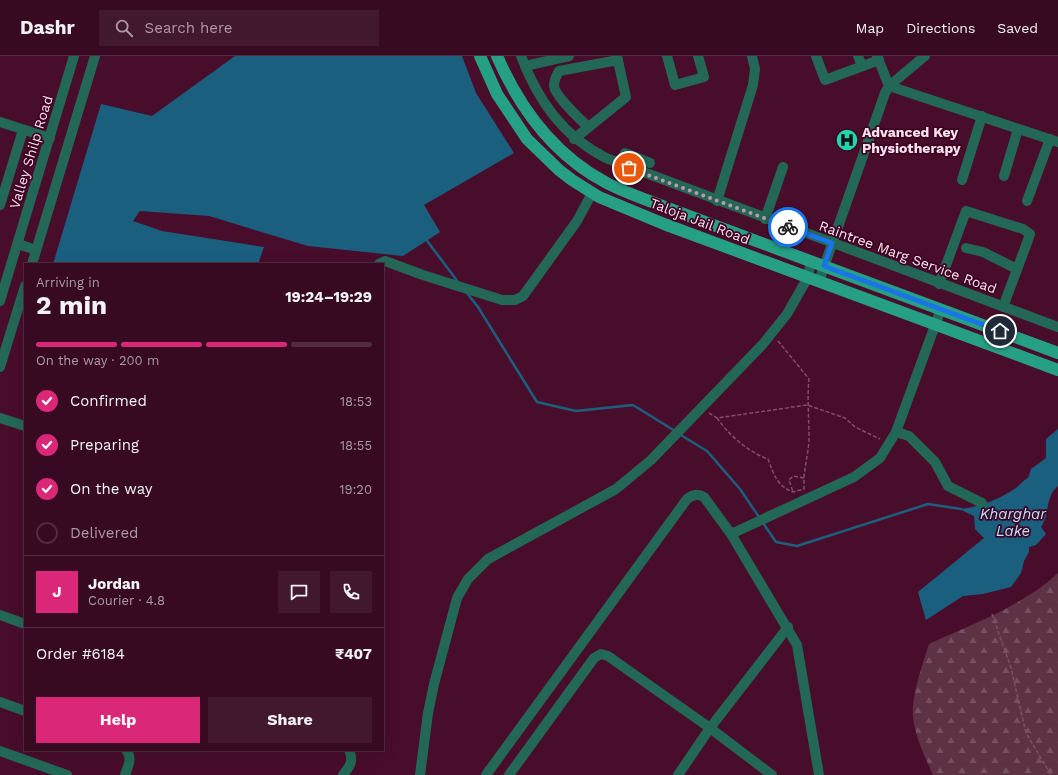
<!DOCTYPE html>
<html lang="en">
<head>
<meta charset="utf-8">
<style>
	:root { --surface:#370a21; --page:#42182e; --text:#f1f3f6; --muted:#aa9aa5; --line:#512b3f; --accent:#db2777 }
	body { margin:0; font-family:"Work Sans",sans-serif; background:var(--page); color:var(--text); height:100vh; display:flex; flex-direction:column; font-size:15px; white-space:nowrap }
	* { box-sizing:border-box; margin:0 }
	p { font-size:13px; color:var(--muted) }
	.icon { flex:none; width:22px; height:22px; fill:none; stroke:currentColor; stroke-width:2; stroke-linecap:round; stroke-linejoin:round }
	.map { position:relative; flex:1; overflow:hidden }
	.drawer { position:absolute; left:24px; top:207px; width:360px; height:488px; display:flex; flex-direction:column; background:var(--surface); border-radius:0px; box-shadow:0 4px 16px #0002,0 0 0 1px var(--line) }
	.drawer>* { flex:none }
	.pin { position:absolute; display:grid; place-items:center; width:34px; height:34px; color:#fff; margin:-17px; border:2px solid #fff; border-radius:50%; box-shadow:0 1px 4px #0007 }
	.courier { position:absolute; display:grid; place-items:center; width:40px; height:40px; margin:-20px; border:3px solid #1a73e8; border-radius:50%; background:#fff; color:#222; box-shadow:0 1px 5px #0007 }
	.overview em { font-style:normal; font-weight:700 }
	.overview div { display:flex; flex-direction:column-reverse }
	.overview { display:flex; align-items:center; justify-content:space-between; height:68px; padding:0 12px }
	h1 { font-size:26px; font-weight:700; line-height:30px }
	.bar { display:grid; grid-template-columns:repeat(4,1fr); gap:6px 4px; align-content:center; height:48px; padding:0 12px }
	.bar i { height:5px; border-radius:3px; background:var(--line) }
	.bar .on { background:var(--accent) }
	.bar p { grid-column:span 4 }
	.line { display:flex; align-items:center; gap:10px; padding:0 12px; border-top:1px solid var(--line) }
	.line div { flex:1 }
	.round { display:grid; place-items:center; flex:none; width:42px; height:42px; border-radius:0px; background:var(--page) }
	ol { padding:0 12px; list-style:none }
	li { display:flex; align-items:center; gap:12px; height:44px }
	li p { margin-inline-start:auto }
	li .icon { padding:4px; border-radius:50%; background:var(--accent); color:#fff; stroke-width:4 }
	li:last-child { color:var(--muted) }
	li i { width:22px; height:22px; border:2px solid var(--line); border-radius:50% }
	.primary-button { display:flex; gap:8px; margin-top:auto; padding:8px 12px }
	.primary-button a { flex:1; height:46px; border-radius:0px; background:var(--accent); color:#fff; font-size:16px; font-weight:700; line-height:46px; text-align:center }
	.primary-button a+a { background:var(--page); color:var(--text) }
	header { display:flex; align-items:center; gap:24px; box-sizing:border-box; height:56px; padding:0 20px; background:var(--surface); border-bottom:1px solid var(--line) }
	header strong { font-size:19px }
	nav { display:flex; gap:22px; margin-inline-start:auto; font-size:14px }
	.search { width:280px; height:36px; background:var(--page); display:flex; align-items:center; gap:10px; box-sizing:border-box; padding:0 14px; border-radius:0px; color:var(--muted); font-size:15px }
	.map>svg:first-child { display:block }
	.forest { fill:url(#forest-firs) }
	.water { fill:#1b5f7f }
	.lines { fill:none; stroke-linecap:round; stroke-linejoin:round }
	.stream { stroke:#1b5f7f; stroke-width:2.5 }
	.path { stroke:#804f67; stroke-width:1.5; stroke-dasharray:4 2; stroke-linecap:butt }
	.minor { stroke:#236857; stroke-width:10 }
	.major { stroke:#26a085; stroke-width:12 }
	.done { stroke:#bd98a9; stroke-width:4; stroke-dasharray:0 7.2 }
	.route { stroke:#1a73e8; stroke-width:5 }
	.labels { text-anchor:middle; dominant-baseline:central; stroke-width:3.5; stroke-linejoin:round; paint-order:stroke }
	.poi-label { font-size:14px; font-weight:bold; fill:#fbe3ec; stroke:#3d0223; text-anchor:start }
	.street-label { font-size:14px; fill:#fbe3ec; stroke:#3d0223 }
	.water-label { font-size:15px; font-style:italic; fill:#bbe4fc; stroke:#3d0223 }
</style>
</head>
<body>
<header>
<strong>Dashr</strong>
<div class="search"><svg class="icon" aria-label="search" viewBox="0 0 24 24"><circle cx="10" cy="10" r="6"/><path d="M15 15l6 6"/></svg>Search here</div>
<nav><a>Map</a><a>Directions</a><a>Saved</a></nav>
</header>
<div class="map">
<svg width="1058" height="719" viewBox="0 0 1058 719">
	<defs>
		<pattern id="forest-firs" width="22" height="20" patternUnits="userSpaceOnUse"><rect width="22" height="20" fill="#5e3245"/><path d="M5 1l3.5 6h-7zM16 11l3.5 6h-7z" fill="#765060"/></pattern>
	</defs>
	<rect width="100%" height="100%" fill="#490d2c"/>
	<!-- forest -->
	<path class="forest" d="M1058 517V719H933C925 701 915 681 913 661 911 641 923 607 929 588 972 568 1023 550 1058 517Z"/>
	<!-- water -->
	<g class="water">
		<polygon points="235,0 462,0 476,37 514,97 424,149 440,176 403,200 308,190 209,160 140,155 133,165 162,175 264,191 258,208 53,208 101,48 152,60"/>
		<path d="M1058 373V430C1045 440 1050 458 1041 471L1046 478 1036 489 1029 491V496L1024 505 1021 517 1011 531 983 538 963 540 926 564 918 536 984 482 975 473 974 460 959 453C978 452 1000 443 1016 432 1020 429 1022 425 1028 422L1031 413 1046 402V383Z"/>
	</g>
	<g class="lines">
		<!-- stream -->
		<g class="stream">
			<polyline points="425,182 458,226"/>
			<polyline points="466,236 478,251 537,346 576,355 633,349 675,375"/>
			<polyline points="679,378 707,395 740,433 759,461"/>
			<polyline points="763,467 776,486 797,490 928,448 961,453"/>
		</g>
		<!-- path -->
		<g class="path">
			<path d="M778 285 809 323C807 343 809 361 809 381 809 394 805 408 804 422"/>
			<polyline points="709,357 717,362 807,349 845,362 855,371 880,383"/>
			<path d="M717 362C729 379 748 396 768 403 774 419 777 430 793 436L804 433V422L793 420 789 424 793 436"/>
			<polyline points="992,558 1011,612 1026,677 1051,719"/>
		</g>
		<!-- minor -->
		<g class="minor">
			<path d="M521 0C538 45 563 80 606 102L1058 271"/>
			<polyline points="667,0 675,29 704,21 698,0"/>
			<polyline points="816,0 825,24 879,4"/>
			<polyline points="858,0 862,10"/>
			<polyline points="877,0 889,30"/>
			<polyline points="525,10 569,0"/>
			<polyline points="889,30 1058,86"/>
			<polyline points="0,66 50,82"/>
			<path d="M588 71C580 63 555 40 554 30 554 24 556 20 559 15L618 4"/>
			<polyline points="574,83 626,41 617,0"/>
			<polyline points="620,108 625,97 650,107"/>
			<polyline points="1004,120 1018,73"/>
			<polyline points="962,124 982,60"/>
			<polyline points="717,145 753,29 755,13 752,0"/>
			<polyline points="1027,145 1050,83"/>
			<polyline points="0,149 23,74"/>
			<polyline points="765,163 783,111"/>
			<polyline points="18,188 36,194"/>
			<polyline points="966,192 983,196 1017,213"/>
			<polyline points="32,208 95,0"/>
			<polyline points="379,208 385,205 423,219 502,244 515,244 523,240 577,165 592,137"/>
			<polyline points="819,225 885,37 889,30 925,0"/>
			<polyline points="939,228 966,155 1023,173 1030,178 1028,184 1003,251"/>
			<polyline points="0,245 74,0"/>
			<polyline points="0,311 25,230"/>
			<polyline points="0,362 25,370"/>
			<polyline points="896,376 909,380 935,406 948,430 982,447"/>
			<polyline points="731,478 854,421 880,402 896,376 941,253"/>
			<polyline points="0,559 25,568"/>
			<polyline points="0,646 25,655"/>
			<polyline points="0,695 67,719"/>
			<path d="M125 719C128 710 133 702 126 694"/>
			<path d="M343 719C350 710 354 705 349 694"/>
			<polyline points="420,719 428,657 434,628 457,542 468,523 488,503 616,433 651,404 763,288 787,258 808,221 811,205"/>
			<path d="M486 719 687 443C693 439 697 437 704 441L731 478 797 589 819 719"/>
			<polyline points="509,719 594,602 601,598 608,600 710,672 772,719"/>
			<polyline points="678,719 710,672 788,571"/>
		</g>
		<!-- major -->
		<g class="major">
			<polyline points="480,0 497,38 527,83 559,114 572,124 599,141 664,168 1058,314"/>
			<path d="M497 0C520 53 553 98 605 126 625 137 648 144 670 153L1058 297"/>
		</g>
	</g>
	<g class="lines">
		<!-- done -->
		<polyline class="done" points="629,112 788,171"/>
		<!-- route -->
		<polyline class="route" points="788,171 832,187 824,210 1000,275"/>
	</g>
	<!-- icons -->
	<defs>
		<g id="hospital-disc" transform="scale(1.15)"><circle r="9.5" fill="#21d5af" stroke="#3d0223"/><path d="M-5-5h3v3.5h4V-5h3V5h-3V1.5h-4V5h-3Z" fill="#111"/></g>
	</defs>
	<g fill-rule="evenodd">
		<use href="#hospital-disc" x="847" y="84"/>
	</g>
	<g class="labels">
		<!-- poi labels -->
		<g class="poi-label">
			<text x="862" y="76">Advanced Key<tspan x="862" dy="16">Physiotherapy</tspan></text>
		</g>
		<!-- street labels -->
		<g class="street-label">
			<text transform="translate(31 96) rotate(-73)">Valley Shilp Road</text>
			<text transform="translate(700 165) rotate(21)">Taloja Jail Road</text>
			<text transform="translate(908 201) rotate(20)">Raintree Marg Service Road</text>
		</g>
		<!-- water labels -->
		<g class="water-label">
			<text x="1013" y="458">Kharghar<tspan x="1013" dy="17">Lake</tspan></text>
		</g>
	</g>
</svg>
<div class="pin" style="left:629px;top:112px;background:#ea580c"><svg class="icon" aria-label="bag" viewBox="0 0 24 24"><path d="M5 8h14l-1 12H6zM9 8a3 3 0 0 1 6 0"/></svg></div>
<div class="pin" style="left:1000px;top:275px;background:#1f2937"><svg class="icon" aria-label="home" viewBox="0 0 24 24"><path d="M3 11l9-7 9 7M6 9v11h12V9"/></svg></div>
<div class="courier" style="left:788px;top:171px"><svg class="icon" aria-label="bike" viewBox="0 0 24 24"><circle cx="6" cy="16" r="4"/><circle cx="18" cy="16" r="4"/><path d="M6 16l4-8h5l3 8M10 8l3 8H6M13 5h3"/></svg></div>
<section class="drawer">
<div class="overview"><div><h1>2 min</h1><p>Arriving in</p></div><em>19:24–19:29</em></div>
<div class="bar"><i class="on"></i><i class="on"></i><i class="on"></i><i></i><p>On the way · 200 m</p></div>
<ol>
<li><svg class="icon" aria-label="check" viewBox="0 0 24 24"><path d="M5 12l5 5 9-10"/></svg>Confirmed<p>18:53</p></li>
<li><svg class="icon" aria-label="check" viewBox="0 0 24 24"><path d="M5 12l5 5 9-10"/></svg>Preparing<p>18:55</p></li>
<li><svg class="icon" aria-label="check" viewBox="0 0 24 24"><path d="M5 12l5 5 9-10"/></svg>On the way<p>19:20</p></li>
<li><i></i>Delivered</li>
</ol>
<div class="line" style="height:72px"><b class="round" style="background:var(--accent);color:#fff">J</b><div><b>Jordan</b><p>Courier · 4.8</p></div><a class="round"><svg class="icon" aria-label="chat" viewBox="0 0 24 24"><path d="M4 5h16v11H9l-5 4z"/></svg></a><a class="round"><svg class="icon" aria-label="phone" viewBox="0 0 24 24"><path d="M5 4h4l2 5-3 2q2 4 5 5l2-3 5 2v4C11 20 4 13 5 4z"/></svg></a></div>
<div class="line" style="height:52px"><div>Order #6184</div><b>₹407</b></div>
<div class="primary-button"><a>Help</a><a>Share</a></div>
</section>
</div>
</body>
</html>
